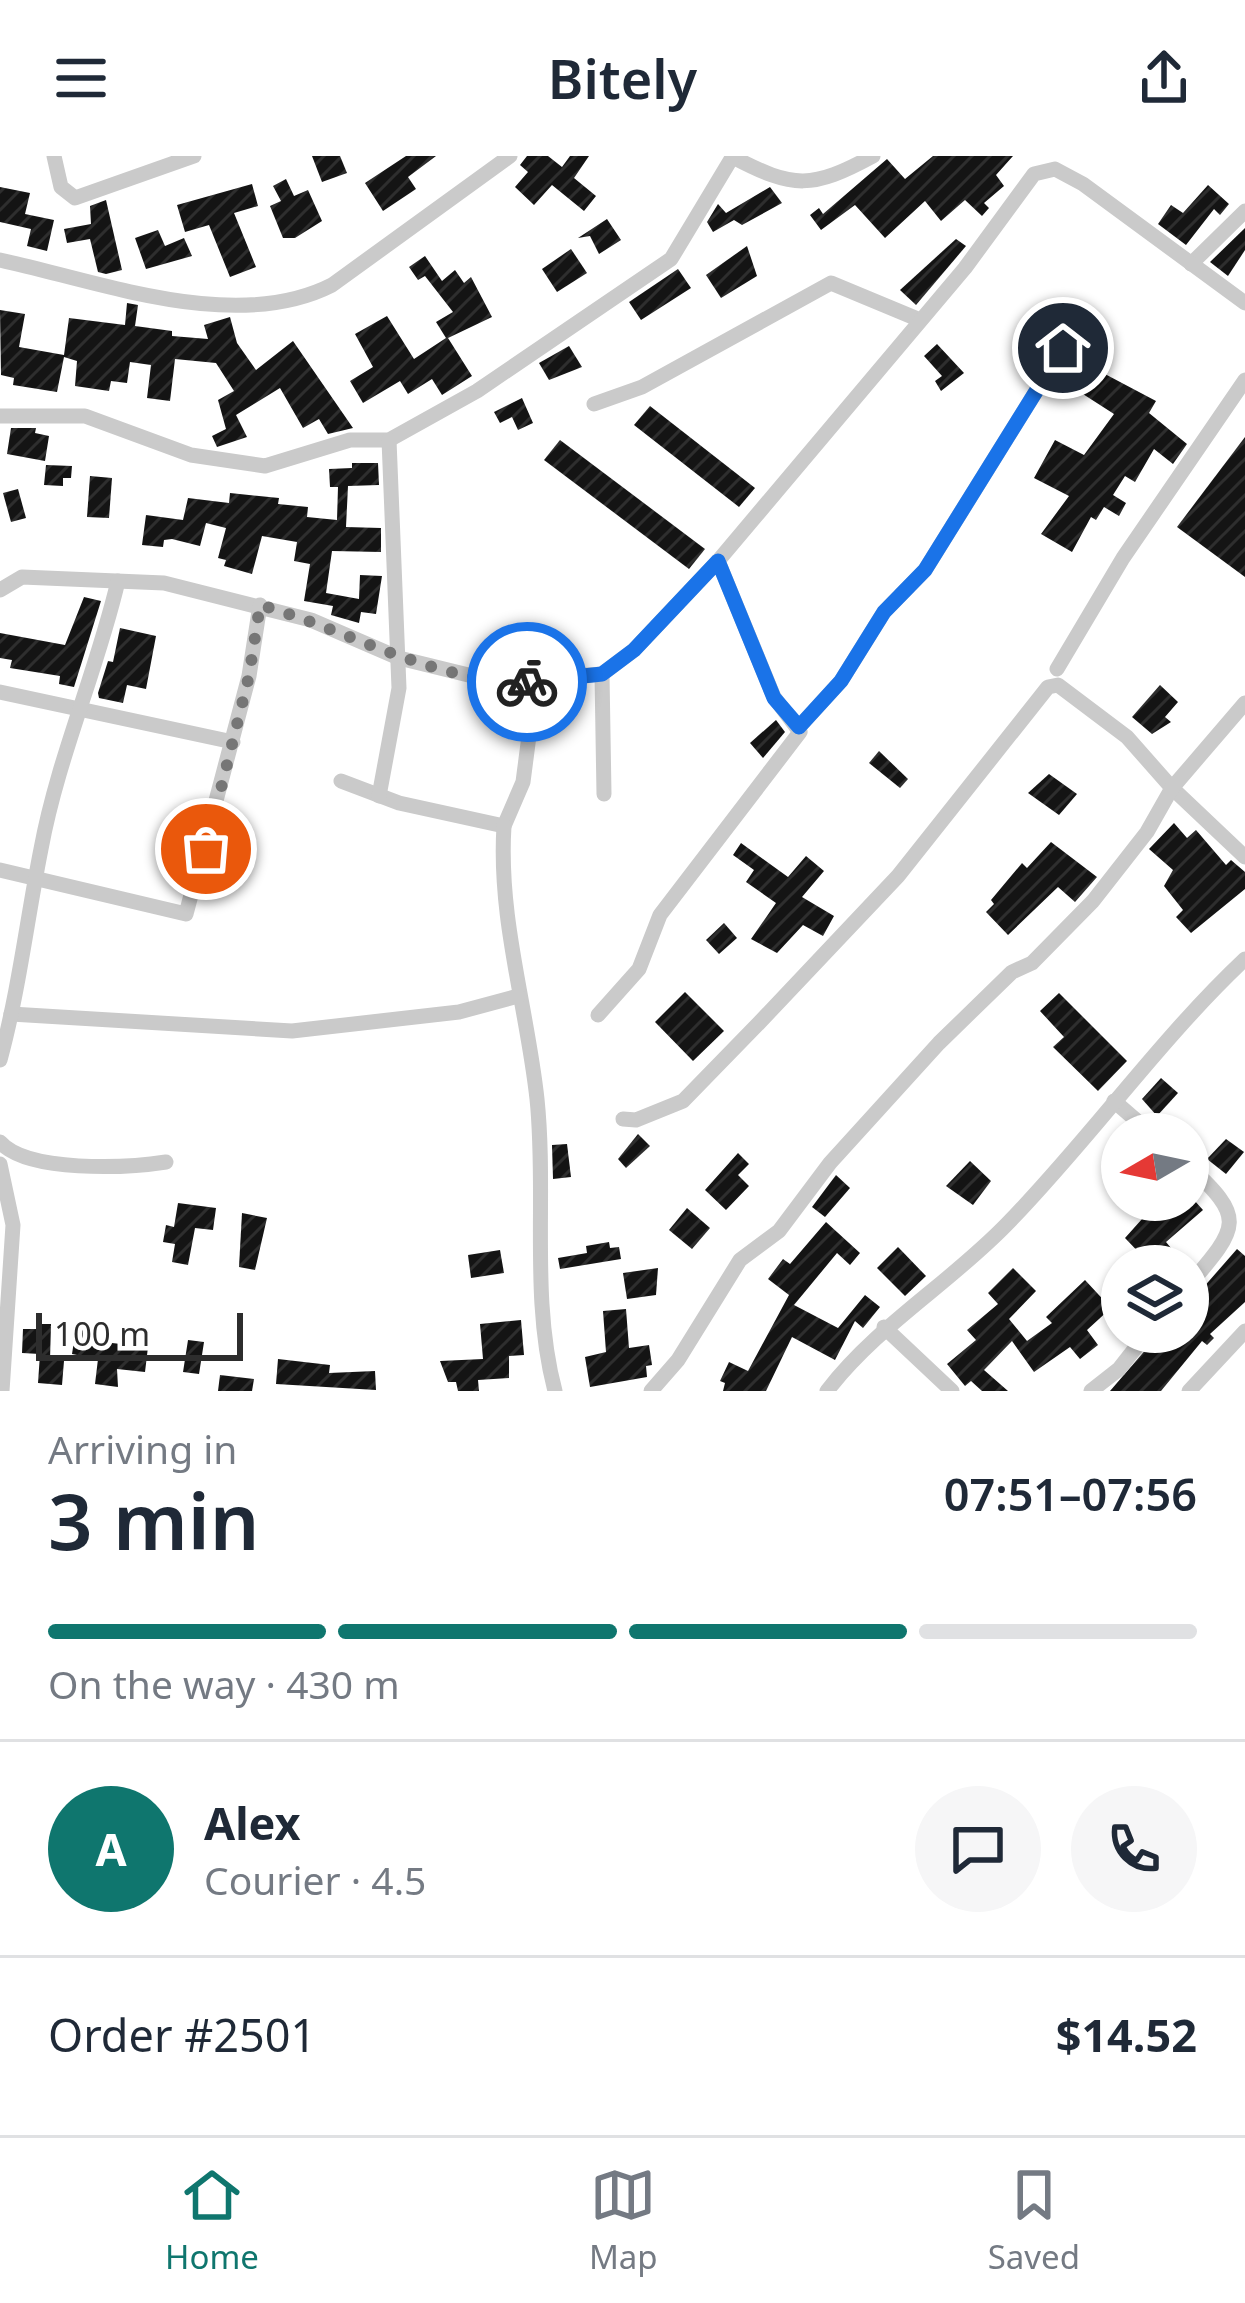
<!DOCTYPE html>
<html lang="en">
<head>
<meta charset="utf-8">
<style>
	:root { --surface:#fff; --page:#f6f6f7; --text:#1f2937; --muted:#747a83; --line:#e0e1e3; --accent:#0f766e }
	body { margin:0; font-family:"Noto Sans",sans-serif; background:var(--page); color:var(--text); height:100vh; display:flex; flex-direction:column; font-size:45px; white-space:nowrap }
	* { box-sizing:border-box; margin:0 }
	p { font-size:39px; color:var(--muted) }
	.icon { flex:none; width:66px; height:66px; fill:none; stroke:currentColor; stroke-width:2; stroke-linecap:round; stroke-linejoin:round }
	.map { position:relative; height:1235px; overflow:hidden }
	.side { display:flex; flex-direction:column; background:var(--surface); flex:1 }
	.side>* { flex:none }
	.needle { width:78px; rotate:261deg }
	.fabs { position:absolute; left:1101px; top:957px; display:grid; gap:24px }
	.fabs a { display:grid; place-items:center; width:108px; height:108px; border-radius:50%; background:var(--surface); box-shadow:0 3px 9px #0004; font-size:60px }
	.scale { position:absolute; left:36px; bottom:30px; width:207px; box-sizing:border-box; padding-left:12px; border:6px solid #2d2d2d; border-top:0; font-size:33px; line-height:42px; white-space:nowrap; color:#2d2d2d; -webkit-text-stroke:9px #fff; paint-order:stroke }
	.pin { position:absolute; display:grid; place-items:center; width:102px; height:102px; color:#fff; margin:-51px; border:6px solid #fff; border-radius:50%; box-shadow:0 3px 12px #0007 }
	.courier { position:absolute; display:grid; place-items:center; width:120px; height:120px; margin:-60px; border:9px solid #1a73e8; border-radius:50%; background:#fff; color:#222; box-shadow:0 3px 15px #0007 }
	.headline em { font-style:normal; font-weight:600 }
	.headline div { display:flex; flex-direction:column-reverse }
	.headline { display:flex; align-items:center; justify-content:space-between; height:204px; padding:0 48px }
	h1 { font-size:78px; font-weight:600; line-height:90px }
	.bar { display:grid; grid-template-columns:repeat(4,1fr); gap:18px 12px; align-content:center; height:144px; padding:0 48px }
	.bar i { height:15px; border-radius:9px; background:var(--line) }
	.bar .active { background:var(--accent) }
	.bar p { grid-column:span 4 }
	.line { display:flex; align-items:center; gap:30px; padding:0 48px; border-top:3px solid var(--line) }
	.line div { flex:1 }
	.round { display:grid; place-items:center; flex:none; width:126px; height:126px; border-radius:63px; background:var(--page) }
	header { display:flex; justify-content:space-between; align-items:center; height:156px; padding:0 48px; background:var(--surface); font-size:54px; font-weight:600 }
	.tabs { display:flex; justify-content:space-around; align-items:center; height:168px; border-top:3px solid var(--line); background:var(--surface); font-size:33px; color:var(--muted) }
	.tabs a { display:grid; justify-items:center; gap:6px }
	.tabs .active { color:var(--accent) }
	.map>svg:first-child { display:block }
	.building { fill:url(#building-hatch) }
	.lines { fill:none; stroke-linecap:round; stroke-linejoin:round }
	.minor { stroke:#cacaca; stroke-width:15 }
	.done { stroke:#767676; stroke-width:12; stroke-dasharray:0 21.6 }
	.route { stroke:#1a73e8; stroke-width:15 }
</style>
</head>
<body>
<header><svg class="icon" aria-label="menu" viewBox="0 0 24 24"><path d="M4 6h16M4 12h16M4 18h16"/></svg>Bitely<svg class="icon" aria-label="share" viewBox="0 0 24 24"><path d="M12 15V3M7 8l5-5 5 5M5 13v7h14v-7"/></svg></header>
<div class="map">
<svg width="1245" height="1235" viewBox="0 0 1245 1235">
	<defs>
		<pattern id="building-hatch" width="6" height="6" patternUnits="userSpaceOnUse" patternTransform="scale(3)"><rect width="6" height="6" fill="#141414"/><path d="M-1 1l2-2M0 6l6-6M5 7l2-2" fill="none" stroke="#2e2e2e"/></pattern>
	</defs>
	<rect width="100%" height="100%" fill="#fff"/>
	<!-- building -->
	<g class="building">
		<polygon points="312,0 340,0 347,17 322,26"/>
		<polygon points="406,0 436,0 408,21 416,33 383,55 365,27"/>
		<polygon points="527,0 548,0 562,11 570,0 589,0 574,22 596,40 584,55 552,29 534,49 515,31 528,16 520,9"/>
		<polygon points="933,0 1013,0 996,19 1004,30 984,47 989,52 982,60 965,44 941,65 925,45 885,82 855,49 821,74 810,59 819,52 823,58 887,3 905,23"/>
		<polygon points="286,23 294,40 308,34 322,65 295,82 283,82 270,50 281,45 273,30"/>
		<polygon points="252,28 258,50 234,57 256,111 230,121 209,69 185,76 177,49"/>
		<polygon points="1208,29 1229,48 1220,59 1214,53 1186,89 1158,68 1171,49 1183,57"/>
		<polygon points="0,31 30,37 25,58 54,64 47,95 27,90 31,73 0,66"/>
		<polygon points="770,31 782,47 742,69 734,64 713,76 707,66 718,48 726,57"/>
		<polygon points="106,44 122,114 106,118 98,116 90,83 67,87 64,73 91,68 90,50"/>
		<polygon points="607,63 621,84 599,98 590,80 578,82"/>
		<polygon points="1245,72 1245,94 1228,120 1210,106"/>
		<polygon points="158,74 165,90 184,82 192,100 146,113 135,82"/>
		<polygon points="956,83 966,90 916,149 900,134"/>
		<polygon points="747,90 757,120 721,142 706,119"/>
		<polygon points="571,93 587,117 557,136 542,113"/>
		<polygon points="425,100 442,125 455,114 464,127 471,121 492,161 448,182 472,220 442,239 432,223 408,238 400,225 363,247 350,225 373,211 355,178 387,160 414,203 446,182 436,166 453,156 425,120 418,124 409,111"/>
		<polygon points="678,113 691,132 641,164 629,146"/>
		<polygon points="127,147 138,149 135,170 172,175 172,180 208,183 204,169 230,161 237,187 256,214 293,185 353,272 328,278 319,263 303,272 280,232 236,259 247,281 217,291 212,280 226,273 218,244 234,235 216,207 175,203 170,245 147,242 151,209 130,206 127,227 111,225 109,235 75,230 77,205 64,201 57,236 13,229 14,222 1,219 0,154 25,158 19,191 64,199 69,162 125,169"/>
		<polygon points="937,188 964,217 941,235 935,225 942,220 924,200"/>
		<polygon points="569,190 582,211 549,224 539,207"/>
		<polygon points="1086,208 1156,245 1149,257 1187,288 1173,308 1154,293 1135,326 1125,320 1113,339 1126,347 1119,360 1104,351 1096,364 1091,361 1072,396 1041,378 1069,340 1034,322 1055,284 1084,299 1114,258 1072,231"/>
		<polygon points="522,242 533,267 518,274 512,261 500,267 494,256"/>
		<polygon points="650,250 755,332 739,351 634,269"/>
		<polygon points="11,272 36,272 35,277 49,280 45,305 7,298"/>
		<polygon points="1245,281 1245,421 1177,371"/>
		<polygon points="560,284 705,393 689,413 544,304"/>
		<polygon points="352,307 378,307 379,329 348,330 346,371 381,372 381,396 332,395 326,437 359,443 360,419 382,420 376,458 361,456 359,467 331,459 333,450 304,445 310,408 294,405 297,386 262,380 252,418 224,410 226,404 218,402 226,372 206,367 200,390 172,383 164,384 163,391 142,389 146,359 183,364 188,342 229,347 230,337 279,342 278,348 308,351 307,361 337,364 338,331 330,331 329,313 352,312"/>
		<polygon points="46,309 72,310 71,322 63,322 63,330 44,329"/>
		<polygon points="90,320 112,322 109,362 87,361"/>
		<polygon points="18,333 26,362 11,366 3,337"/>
		<polygon points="84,441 101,445 74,531 59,528 60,520 10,512 12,504 0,502 0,477 65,489"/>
		<polygon points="120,472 156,480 146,533 127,529 123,547 99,542 98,537 108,505 113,506"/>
		<polygon points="1160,529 1178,546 1165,561 1171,566 1152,578 1132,561"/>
		<polygon points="776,564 785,576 763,602 750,587"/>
		<polygon points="879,595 908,623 900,632 869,607"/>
		<polygon points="1049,618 1077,638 1059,659 1028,637"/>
		<polygon points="1174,667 1187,682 1196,674 1226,709 1231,704 1245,716 1245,733 1191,777 1176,761 1183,754 1164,730 1173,714 1149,693"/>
		<polygon points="1051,686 1097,721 1075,746 1058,731 1008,779 986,756 994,748 991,744 1022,707 1027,712"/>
		<polygon points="741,687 788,721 806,700 824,715 802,741 834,760 823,780 803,769 777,797 751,783 776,747 746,726 754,714 733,699"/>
		<polygon points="724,767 737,782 719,798 706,784"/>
		<polygon points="685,836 724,875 693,905 655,866"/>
		<polygon points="1059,837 1127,905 1098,935 1053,891 1064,881 1040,855"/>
		<polygon points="1161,922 1178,937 1157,960 1142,943"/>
		<polygon points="638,978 650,990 626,1012 618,1003"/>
		<polygon points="1226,983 1244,996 1226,1018 1207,1003"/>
		<polygon points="567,988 571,1021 553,1023 552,989"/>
		<polygon points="738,997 749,1008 738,1019 749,1030 726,1054 705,1034"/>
		<polygon points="970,1005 991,1025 973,1049 946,1030"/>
		<polygon points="836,1019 850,1032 825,1061 812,1051"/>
		<polygon points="1159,1044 1194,1044 1203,1054 1166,1086 1171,1092 1148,1106 1125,1082"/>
		<polygon points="178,1047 216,1052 213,1074 195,1072 188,1109 172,1106 175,1088 163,1086 166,1069 174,1071"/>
		<polygon points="687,1052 710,1072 692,1093 669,1074"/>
		<polygon points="242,1057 267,1062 255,1114 239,1111"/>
		<polygon points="826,1066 860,1097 850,1109 837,1097 794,1149 838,1172 865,1139 880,1151 863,1172 855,1165 835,1204 792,1181 766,1235 723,1235 725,1227 720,1225 729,1206 748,1215 789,1139 768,1123 783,1103 790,1108"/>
		<polygon points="609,1086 610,1092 619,1091 621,1103 560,1113 558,1102 587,1097 586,1090"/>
		<polygon points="898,1091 926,1120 905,1140 877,1112"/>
		<polygon points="1237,1093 1245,1100 1245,1146 1210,1178 1214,1182 1207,1189 1202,1185 1161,1235 1110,1235 1161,1176 1188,1176 1188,1149"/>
		<polygon points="500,1094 504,1117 471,1122 468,1099"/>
		<polygon points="658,1112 656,1139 627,1143 623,1117"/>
		<polygon points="1013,1112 1036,1135 1009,1163 1027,1185 1052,1167 1046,1161 1085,1124 1111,1152 1087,1174 1098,1189 1080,1203 1070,1191 1034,1216 1012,1185 984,1214 1008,1235 982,1235 971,1225 965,1230 947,1208 976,1184 967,1174 998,1148 988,1137"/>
		<polygon points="626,1153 629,1192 649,1189 652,1209 646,1210 647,1221 590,1231 585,1201 606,1196 603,1155"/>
		<polygon points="521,1164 524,1199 509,1200 509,1222 478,1224 479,1235 458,1235 456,1226 448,1226 440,1205 483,1203 480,1168"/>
		<polygon points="77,1166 97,1169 94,1185 148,1191 145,1216 117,1213 118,1231 95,1228 98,1203 72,1198"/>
		<polygon points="42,1168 51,1168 50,1204 64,1205 62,1229 38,1227 40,1198 22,1197 23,1173 42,1173"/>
		<polygon points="188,1184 204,1186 199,1218 183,1216"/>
		<polygon points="278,1203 330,1209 329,1217 375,1215 376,1234 276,1228"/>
		<polygon points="220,1219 254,1223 252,1235 218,1235"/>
	</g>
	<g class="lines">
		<!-- minor -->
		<g class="minor">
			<polyline points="54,0 61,31 75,42 194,0"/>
			<path d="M733 1C794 33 812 33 873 0"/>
			<path d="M0 104C101 126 236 178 332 129L510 0"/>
			<polyline points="1191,108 1245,55"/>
			<polyline points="594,248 642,231 831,127 920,164"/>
			<polyline points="0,260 85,260 191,299 265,310 350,284 389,284 477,235 671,103 733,0"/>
			<polyline points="0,434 22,421 164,427 311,464 399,502 497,526 602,518 634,494 718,405 965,112 1034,18 1055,13 1083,28 1245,147"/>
			<polyline points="1057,513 1123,402 1245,224"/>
			<polyline points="602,518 604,638"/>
			<polyline points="0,536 233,586"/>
			<polyline points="799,571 841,525 884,456 925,414 1063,192"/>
			<polyline points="341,625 399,647 504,670 523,626 536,526"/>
			<polyline points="379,640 399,532 389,284"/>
			<path d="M504 670C498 763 527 851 537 943 547 1039 530 1141 555 1235"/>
			<polyline points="0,714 186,758 249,520 260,449"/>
			<polyline points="11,858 292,875 459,856 518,840"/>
			<polyline points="598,859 639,813 660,759 800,576 774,541 718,405"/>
			<path d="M0 904C19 834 27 763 41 693 58 601 97 515 118 425"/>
			<polyline points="1114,945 1152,978"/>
			<polyline points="623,963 636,964 683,945 759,867 898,720 1048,531 1058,529 1127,581 1172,632 1245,701"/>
			<path d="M0 986C27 1017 127 1012 166 1006"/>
			<polyline points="0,1008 13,1069 2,1235"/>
			<path d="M1188 1009C1245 1062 1241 1069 1188 1130"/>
			<polyline points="884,1171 952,1235"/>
			<polyline points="651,1235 678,1204 740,1104 779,1075 830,1007 939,887 1012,816 1032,807 1093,745 1147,676 1172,632 1245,547"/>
			<path d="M827 1235C878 1169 949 1128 1007 1068 1090 983 1158 885 1245 803"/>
			<polyline points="1091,1235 1119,1213 1148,1176"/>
			<polyline points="1189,1235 1245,1175"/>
		</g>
	</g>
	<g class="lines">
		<!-- done -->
		<path class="done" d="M206 693 249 520 260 449C348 474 432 526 527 526"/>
		<!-- route -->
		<polyline class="route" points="527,526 602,518 634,494 718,405 774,542 799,571 841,525 884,456 925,414 1063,192"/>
	</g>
</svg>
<div class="fabs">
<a><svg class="needle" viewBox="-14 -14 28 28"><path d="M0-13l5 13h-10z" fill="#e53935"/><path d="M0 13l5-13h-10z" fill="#747a83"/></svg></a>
<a><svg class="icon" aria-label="layers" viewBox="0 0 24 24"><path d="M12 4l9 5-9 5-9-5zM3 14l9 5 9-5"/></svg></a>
</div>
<div class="scale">100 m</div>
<div class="pin" style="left:206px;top:693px;background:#ea580c"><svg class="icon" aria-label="bag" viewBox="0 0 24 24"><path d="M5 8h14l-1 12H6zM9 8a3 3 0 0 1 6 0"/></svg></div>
<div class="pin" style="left:1063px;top:192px;background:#1f2937"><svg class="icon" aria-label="home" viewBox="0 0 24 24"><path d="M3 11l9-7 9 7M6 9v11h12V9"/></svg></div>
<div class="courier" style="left:527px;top:526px"><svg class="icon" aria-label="bike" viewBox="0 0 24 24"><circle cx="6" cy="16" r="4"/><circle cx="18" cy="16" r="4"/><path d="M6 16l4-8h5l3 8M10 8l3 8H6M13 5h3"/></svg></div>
</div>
<section class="side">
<div class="headline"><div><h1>3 min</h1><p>Arriving in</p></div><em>07:51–07:56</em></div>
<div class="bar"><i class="active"></i><i class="active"></i><i class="active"></i><i></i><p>On the way · 430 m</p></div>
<div class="line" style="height:216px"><b class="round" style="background:var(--accent);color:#fff">A</b><div><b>Alex</b><p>Courier · 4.5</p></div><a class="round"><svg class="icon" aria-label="chat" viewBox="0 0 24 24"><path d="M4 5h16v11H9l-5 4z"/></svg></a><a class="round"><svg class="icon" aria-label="phone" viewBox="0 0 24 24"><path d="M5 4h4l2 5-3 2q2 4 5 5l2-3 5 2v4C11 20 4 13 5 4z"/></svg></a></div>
<div class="line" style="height:156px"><div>Order #2501</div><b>$14.52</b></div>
</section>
<nav class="tabs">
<a class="active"><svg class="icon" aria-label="home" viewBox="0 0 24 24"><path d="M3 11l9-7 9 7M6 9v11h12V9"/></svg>Home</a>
<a><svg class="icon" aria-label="map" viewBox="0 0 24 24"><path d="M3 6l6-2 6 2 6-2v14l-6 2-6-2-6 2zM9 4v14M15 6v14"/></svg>Map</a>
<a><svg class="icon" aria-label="saved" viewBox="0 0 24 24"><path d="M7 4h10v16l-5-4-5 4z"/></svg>Saved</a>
</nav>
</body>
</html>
